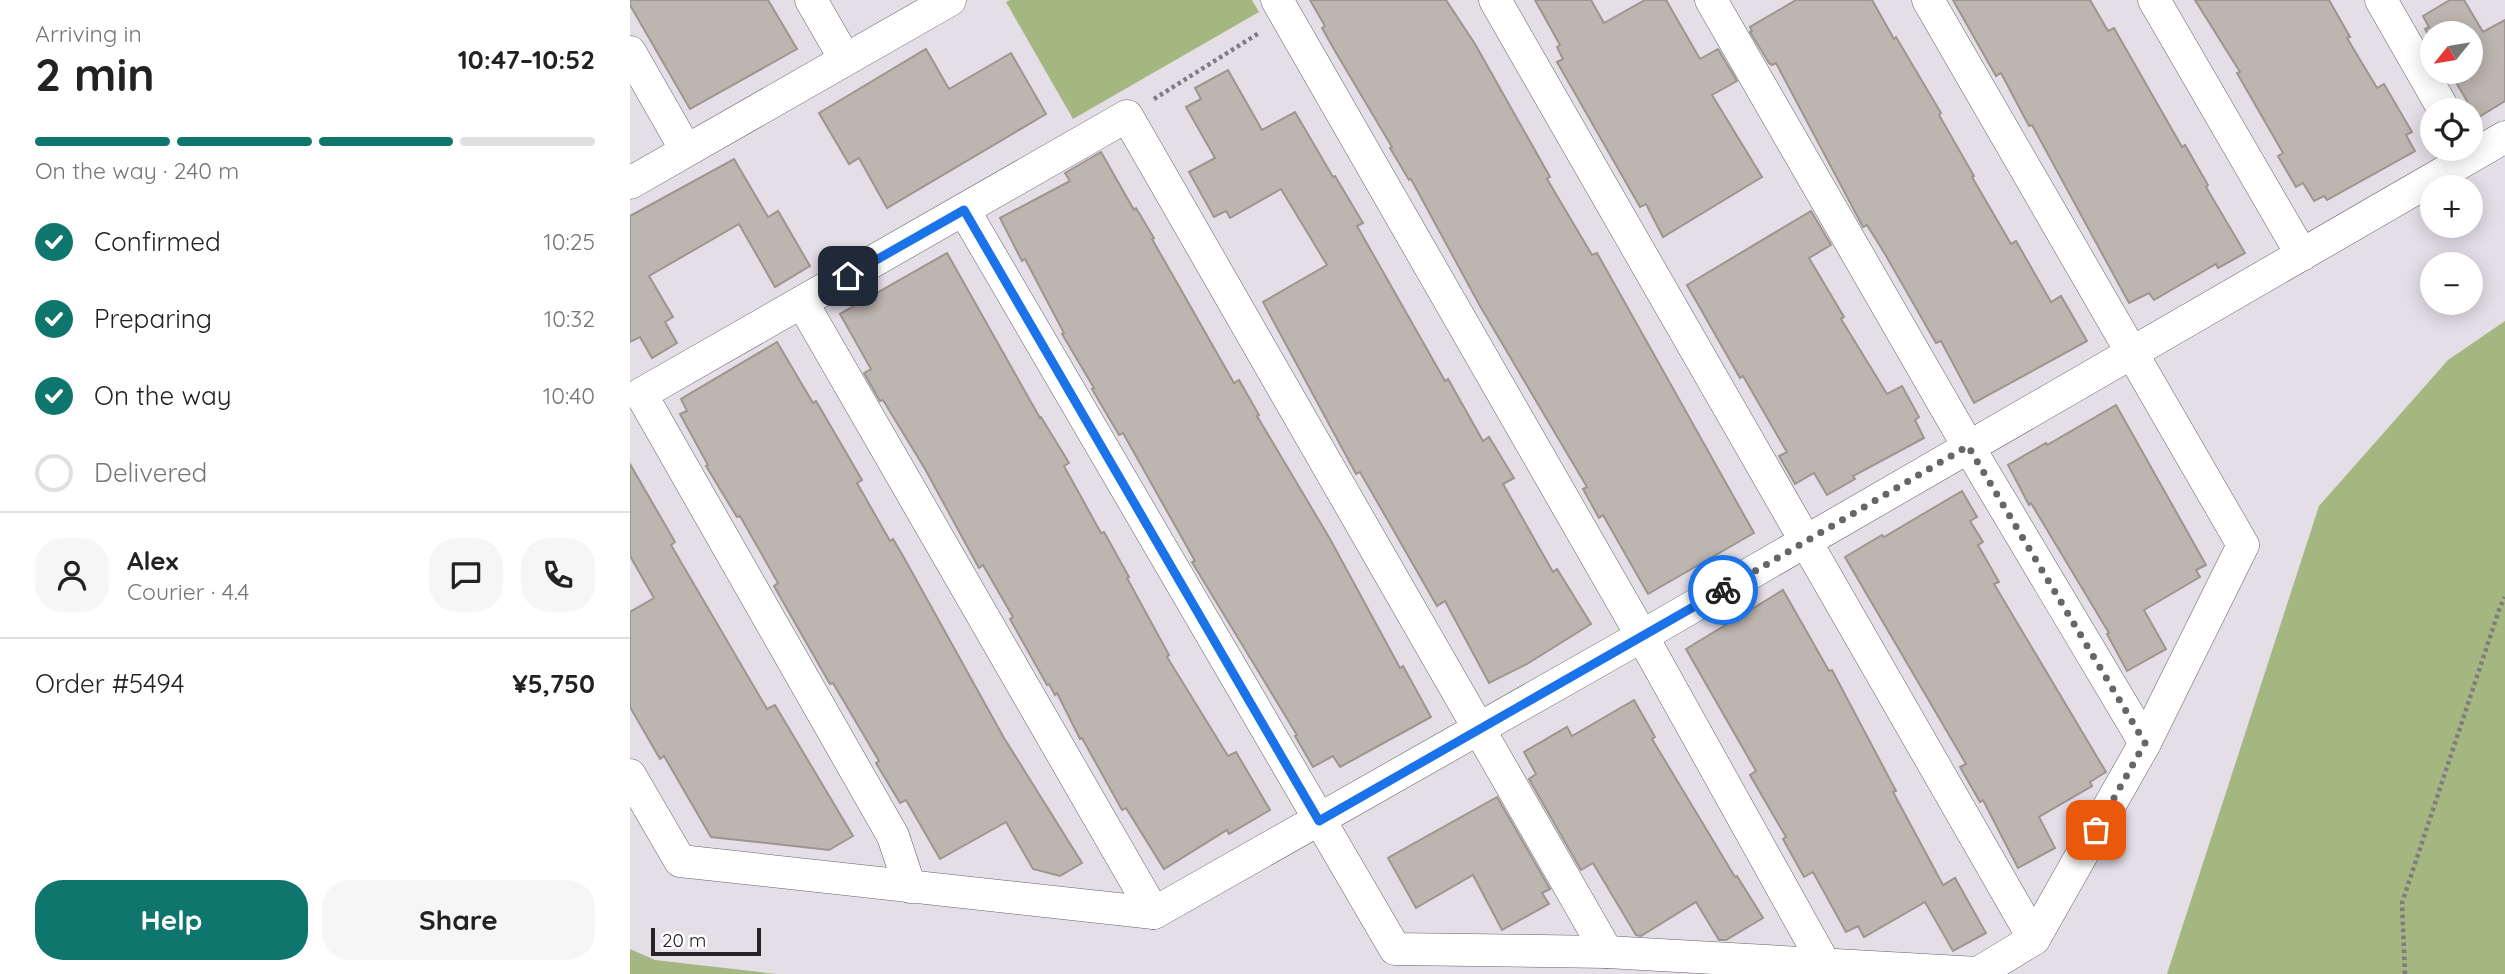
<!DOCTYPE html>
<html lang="en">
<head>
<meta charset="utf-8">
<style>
	:root { --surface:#fff; --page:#f6f6f6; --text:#222; --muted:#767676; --line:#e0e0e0; --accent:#0f766e }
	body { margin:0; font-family:Quicksand,sans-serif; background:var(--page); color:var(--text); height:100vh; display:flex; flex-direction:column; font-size:26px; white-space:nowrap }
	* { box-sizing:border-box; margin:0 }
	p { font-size:23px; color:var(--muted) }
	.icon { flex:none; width:38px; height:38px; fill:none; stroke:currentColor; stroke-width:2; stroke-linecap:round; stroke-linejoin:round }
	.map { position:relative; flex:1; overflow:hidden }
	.details { display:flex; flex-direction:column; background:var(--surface); width:630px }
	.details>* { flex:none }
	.needle { width:46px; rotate:240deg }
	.controls { position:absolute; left:1790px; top:21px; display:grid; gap:14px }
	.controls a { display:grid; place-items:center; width:63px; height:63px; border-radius:50%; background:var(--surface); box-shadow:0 4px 18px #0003; font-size:35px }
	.scale { position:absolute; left:21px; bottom:18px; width:110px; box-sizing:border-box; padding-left:7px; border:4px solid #252326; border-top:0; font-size:19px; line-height:24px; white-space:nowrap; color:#252326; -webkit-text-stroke:5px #fff; paint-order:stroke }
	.pin { position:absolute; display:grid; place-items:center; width:60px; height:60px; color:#fff; margin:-30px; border-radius:14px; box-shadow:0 4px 10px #0006 }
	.courier { position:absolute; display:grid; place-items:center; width:70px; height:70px; margin:-35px; border:5px solid #1a73e8; border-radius:50%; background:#fff; color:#222; box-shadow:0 2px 9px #0007 }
	.summary em { font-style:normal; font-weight:700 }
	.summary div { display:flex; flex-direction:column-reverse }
	.summary { display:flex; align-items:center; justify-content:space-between; height:119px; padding:0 35px }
	h1 { font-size:46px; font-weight:700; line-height:52px }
	.bar { display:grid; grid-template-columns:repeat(4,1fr); gap:10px 7px; align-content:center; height:84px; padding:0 35px }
	.bar i { height:9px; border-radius:5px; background:var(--line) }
	.bar .current { background:var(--accent) }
	.bar p { grid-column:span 4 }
	.line { display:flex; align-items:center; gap:18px; padding:0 35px; border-top:2px solid var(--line) }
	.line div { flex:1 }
	.round { display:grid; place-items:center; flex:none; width:74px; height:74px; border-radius:28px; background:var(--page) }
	ol { padding:0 35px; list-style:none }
	li { display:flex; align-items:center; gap:21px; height:77px }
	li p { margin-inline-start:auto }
	li .icon { padding:7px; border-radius:50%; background:var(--accent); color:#fff; stroke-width:4 }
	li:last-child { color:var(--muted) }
	li i { width:38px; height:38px; border:4px solid var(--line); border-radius:50% }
	.cta { display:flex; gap:14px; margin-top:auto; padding:14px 35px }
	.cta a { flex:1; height:80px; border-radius:28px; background:var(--accent); color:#fff; font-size:28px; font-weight:700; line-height:80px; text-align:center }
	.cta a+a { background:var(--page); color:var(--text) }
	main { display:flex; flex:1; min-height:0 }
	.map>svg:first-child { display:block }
	.green { fill:#a5b780 }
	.building { fill:#bdb5af; stroke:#9d958f; stroke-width:2 }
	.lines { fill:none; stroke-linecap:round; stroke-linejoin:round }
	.minor-casing { stroke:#666169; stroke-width:33 }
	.path { stroke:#7f7b81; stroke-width:4.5; stroke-dasharray:3.5 3.5; stroke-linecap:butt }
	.minor { stroke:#fff; stroke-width:32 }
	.done { stroke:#686469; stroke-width:7; stroke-dasharray:0 12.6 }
	.route { stroke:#1a73e8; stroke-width:9 }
</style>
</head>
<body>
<main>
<section class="details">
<div class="summary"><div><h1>2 min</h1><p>Arriving in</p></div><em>10:47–10:52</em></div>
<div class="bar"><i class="current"></i><i class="current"></i><i class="current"></i><i></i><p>On the way · 240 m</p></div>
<ol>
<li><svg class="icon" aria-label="check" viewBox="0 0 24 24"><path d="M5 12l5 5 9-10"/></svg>Confirmed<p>10:25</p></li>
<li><svg class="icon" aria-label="check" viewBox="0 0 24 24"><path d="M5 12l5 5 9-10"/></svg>Preparing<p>10:32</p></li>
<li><svg class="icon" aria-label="check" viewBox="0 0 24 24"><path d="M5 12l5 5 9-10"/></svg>On the way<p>10:40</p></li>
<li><i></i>Delivered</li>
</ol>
<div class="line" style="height:126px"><a class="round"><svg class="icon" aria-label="person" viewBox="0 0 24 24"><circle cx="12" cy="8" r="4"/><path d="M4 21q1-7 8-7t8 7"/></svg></a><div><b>Alex</b><p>Courier · 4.4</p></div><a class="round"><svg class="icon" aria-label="chat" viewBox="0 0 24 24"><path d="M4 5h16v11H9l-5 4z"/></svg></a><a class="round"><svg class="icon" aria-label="phone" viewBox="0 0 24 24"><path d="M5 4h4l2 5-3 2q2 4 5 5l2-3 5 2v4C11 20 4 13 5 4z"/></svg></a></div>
<div class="line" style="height:91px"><div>Order #5494</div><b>¥5,750</b></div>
<div class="cta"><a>Help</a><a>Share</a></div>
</section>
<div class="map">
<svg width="1875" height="974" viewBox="0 0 1875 974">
	<rect width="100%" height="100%" fill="#e4dee6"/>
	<!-- green -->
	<g class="green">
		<polygon points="380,0 622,0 629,12 443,119 376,2"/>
		<polygon points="1875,321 1875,974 1537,974 1689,506 1818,360"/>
		<polygon points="0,949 25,960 146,974 0,974"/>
	</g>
	<!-- building -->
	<g class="building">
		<polygon points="0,0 138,0 167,49 60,109 0,5"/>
		<polygon points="680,0 816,0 845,44 920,177 917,179 962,255 967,253 1124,533 1018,594 973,515 969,518 953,489 957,487 850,306 781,179 779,180 760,148 762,147 705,51 692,28 695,26"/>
		<polygon points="905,0 961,0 974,23 1015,0 1036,0 1070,59 1088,49 1107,81 1082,95 1132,177 1033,237 1016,204 1010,207 927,62 933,59 927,47 930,45"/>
		<polygon points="1166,0 1242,0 1264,39 1266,37 1311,113 1309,115 1344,176 1342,177 1381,244 1386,241 1421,302 1431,296 1457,341 1344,403 1311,341 1306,343 1255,254 1237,225 1233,227 1146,63 1142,65 1139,63 1120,32 1122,31 1120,27"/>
		<polygon points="1323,0 1460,0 1478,31 1484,28 1552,147 1555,145 1578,185 1576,187 1615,253 1588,268 1586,264 1524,300 1519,293 1499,303 1402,125 1399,126 1371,73 1366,76"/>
		<polygon points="1565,0 1699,0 1720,37 1717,38 1747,88 1754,84 1782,132 1776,135 1785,151 1697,200 1694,196 1684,201 1673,183 1666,187 1648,156 1653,153 1607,73 1610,72"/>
		<polygon points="1820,0 1834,0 1853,32 1875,20 1875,101 1847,118 1820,72 1841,72 1841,33 1802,33 1802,41 1795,29 1799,27 1793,16"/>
		<polygon points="296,49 319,89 381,53 416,114 257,208 229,158 219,164 189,113"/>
		<polygon points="598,70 632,130 665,112 703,177 705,176 733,223 727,226 815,381 818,379 853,441 859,437 884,478 873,484 923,572 927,569 961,624 897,664 859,683 815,601 807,606 730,472 726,474 633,302 697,265 651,189 600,218 596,211 584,217 559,172 585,158 556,107 571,99 565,88"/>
		<polygon points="471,152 504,210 506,208 524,238 522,239 604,383 609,380 629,415 627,416 700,539 770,668 773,666 801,717 710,767 703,756 683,767 665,736 667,735 562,562 565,561 493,433 489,435 462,389 464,388 432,334 434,333 395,259 392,261 370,218 440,181 435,173"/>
		<polygon points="104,159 138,217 148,211 180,266 145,287 109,224 19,276 43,317 35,322 47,343 22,358 10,337 0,342 0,216"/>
		<polygon points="1181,211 1201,245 1179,258 1214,317 1211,319 1257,394 1272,386 1289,417 1285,420 1294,438 1223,476 1225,479 1197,495 1184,473 1165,484 1149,456 1157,452 1113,376 1110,378 1057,285"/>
		<polygon points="317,253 410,418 411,417 439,463 434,466 471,533 474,532 499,577 497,578 539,655 537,657 598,756 606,752 640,810 599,834 597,830 534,869 496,808 492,810 452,738 450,739 427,693 425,695 419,684 417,685 380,619 383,617 353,565 349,568 295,469 253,400 250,401 234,373 241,369 210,314"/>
		<polygon points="147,342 183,403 186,401 232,480 227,483 260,541 263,539 273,556 374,738 452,863 430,876 403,869 376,822 310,859 276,800 270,803 246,763 249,761 203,683 200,684 144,586 148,583 110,516 107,517 76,466 78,465 50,414 57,411 51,399"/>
		<polygon points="1486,405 1576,565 1566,570 1570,577 1514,610 1536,649 1497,671 1477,634 1479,633 1401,503 1399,505 1378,465 1416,443 1417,445"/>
		<polygon points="0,464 45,542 41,545 137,709 145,705 223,836 199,850 81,837 34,756 30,759 0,707 0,612 24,598 0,556"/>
		<polygon points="1332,491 1347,517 1340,521 1353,542 1348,545 1369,582 1364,584 1476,772 1460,782 1462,786 1409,817 1425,848 1388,868 1353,800 1350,802 1330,767 1336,764 1215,557 1252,535 1254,537"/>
		<polygon points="1153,590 1199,671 1202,670 1266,791 1263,792 1313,885 1325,878 1356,933 1323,951 1295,902 1234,937 1228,926 1216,932 1183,872 1174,877 1153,839 1156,837 1120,775 1126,771 1056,649"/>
		<polygon points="1004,700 1025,737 1022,739 1105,877 1107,876 1133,918 1096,940 1089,940 1066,902 1011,936 1006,935 963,863 951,870 899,779 906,774 894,752 937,727 942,736"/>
		<polygon points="867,797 920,889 912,893 919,904 872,930 843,875 786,908 758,858"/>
	</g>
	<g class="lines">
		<!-- minor casing -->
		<g class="minor-casing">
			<g id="minor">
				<polyline points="181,0 215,59"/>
				<polyline points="647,0 1012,636 1195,965"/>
				<polyline points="865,0 1404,939"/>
				<polyline points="1081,0 1338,446 1515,743"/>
				<polyline points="1524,0 1672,255"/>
				<polyline points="1751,0 1814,110"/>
				<polyline points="0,52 56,150"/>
				<polyline points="0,183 320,0"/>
				<polyline points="334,210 765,949 977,952 1348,973 1404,939 1515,743 1613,545 1298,0"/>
				<polyline points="172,302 524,913"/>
				<polyline points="0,775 50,861 524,913 1012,636 1875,137"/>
				<polyline points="280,887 263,836 11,394 497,116 977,952"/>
			</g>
		</g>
		<!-- path -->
		<g class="path">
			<polyline points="524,99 629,33"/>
			<polyline points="1775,974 1772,903 1870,607 1875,597"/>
		</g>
		<!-- minor -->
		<use href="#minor" class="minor"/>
	</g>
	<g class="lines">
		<!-- done -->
		<polyline class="done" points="1093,590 1338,446 1515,743 1466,830"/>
		<!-- route -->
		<polyline class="route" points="218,276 334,210 689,821 1093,590"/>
	</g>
</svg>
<div class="controls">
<a><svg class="needle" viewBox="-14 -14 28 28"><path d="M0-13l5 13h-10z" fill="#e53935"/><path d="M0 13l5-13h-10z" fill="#767676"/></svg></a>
<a><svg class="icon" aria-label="locate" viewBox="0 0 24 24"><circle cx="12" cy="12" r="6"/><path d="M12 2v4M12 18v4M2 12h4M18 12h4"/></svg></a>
<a>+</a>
<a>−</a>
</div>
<div class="scale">20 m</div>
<div class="pin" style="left:1466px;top:830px;background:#ea580c"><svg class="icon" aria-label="bag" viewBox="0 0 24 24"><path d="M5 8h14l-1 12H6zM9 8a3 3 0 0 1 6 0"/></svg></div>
<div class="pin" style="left:218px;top:276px;background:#1f2937"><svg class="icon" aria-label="home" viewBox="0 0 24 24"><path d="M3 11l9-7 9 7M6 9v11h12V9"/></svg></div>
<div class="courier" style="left:1093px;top:590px"><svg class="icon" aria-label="bike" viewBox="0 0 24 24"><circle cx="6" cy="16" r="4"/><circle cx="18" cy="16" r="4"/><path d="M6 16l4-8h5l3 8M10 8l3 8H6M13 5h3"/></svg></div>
</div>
</main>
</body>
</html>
